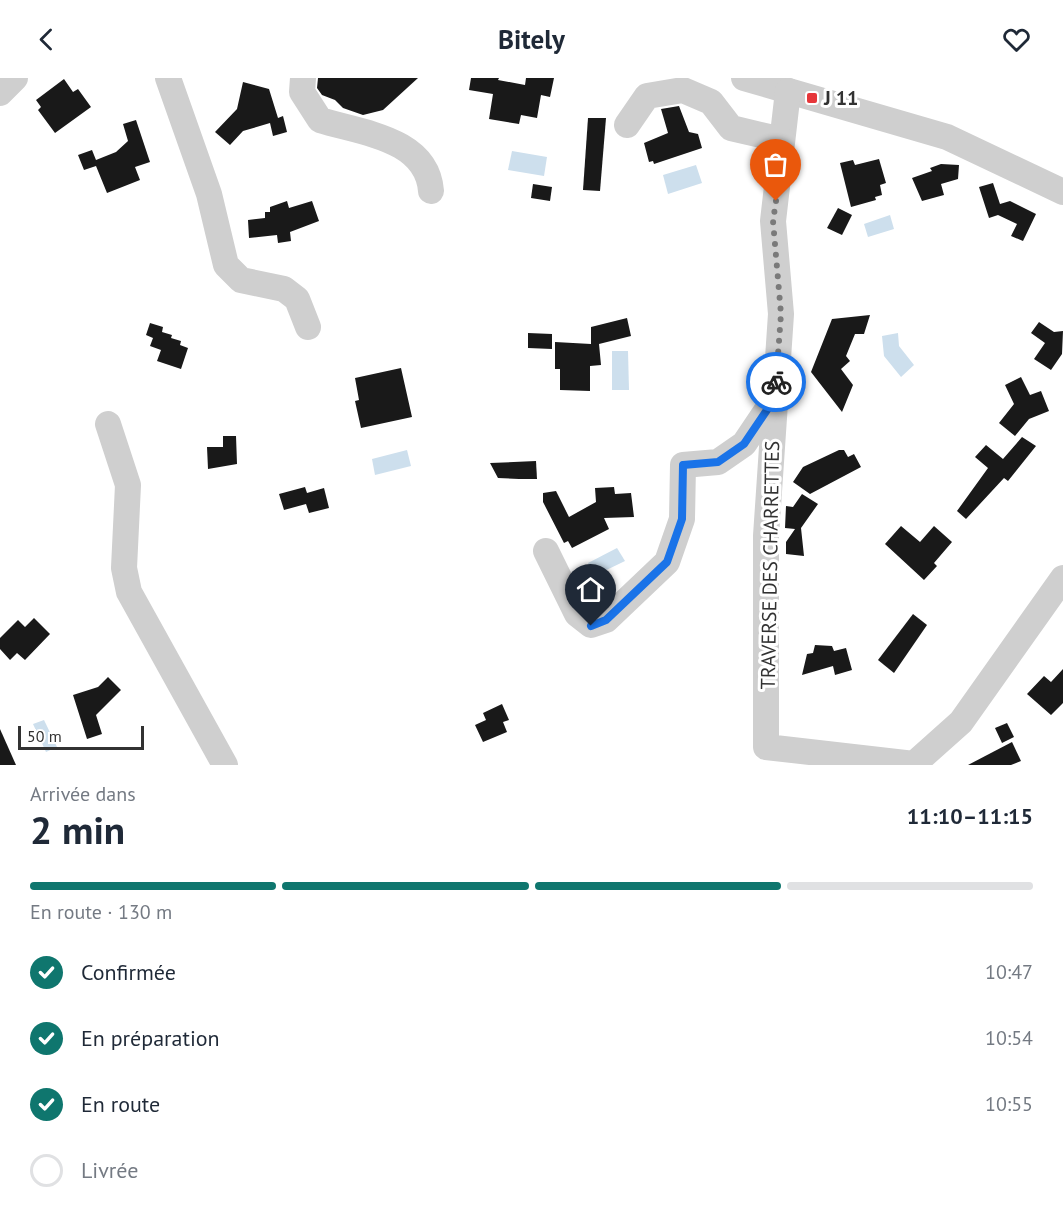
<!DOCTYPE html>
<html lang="fr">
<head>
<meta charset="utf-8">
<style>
	:root { --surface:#fff; --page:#f2f2f3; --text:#1f2937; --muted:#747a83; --line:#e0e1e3; --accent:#0f766e }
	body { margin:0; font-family:"PT Sans",sans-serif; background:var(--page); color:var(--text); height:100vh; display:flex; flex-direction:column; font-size:22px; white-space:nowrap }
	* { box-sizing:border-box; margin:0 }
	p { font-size:20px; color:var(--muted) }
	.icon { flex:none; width:33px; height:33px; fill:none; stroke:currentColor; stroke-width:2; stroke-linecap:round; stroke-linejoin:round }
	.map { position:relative; height:687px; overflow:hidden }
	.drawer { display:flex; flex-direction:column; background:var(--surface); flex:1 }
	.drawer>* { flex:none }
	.scale { position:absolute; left:18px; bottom:15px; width:126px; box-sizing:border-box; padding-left:6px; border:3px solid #323232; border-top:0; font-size:16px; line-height:21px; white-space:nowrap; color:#323232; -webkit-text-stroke:4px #fff; paint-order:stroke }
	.pin { position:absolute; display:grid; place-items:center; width:51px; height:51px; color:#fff; margin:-62px -26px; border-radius:50% 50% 50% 0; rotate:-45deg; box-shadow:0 0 6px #0007 }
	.pin .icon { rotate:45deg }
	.courier { position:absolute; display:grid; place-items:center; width:60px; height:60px; margin:-30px; border:4px solid #1a73e8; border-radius:50%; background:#fff; color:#222; box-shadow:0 2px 8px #0007 }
	.summary em { font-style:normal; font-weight:600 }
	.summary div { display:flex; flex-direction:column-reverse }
	.summary { display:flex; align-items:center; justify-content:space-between; height:102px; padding:0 30px }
	h1 { font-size:39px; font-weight:600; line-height:45px }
	.bar { display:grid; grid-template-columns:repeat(4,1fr); gap:9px 6px; align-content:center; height:72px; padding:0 30px }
	.bar i { height:8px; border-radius:4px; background:var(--line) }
	.bar .selected { background:var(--accent) }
	.bar p { grid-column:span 4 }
	ol { padding:0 30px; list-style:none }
	li { display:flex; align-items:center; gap:18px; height:66px }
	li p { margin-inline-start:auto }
	li .icon { padding:6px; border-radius:50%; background:var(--accent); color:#fff; stroke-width:4 }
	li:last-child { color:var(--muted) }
	li i { width:33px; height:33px; border:3px solid var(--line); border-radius:50% }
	header { display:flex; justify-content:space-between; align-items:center; height:78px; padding:0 30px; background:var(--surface); font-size:27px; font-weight:600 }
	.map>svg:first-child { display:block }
	.water { fill:#cddfed }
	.building { fill:#191919 }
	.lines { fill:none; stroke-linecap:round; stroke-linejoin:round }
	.minor { stroke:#cfcfcf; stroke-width:26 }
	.done { stroke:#7a7a7a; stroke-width:6; stroke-dasharray:0 10.8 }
	.route { stroke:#1a73e8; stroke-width:8 }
	.poi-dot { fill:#e6363a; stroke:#fff; stroke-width:2 }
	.labels { text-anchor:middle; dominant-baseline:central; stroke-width:6; stroke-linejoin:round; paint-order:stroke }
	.poi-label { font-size:20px; font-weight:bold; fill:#323232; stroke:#fff; text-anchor:start }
	.street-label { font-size:20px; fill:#323232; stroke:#fff }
</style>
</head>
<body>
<header><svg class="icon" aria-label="back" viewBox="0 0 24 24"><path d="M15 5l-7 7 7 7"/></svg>Bitely<svg class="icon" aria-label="heart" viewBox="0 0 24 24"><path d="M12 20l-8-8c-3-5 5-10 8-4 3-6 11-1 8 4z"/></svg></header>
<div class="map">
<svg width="1063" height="687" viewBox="0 0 1063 687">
	<rect width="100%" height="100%" fill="#fff"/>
	<!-- water -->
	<g class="water">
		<polygon points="512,73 547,79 544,98 508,92"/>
		<polygon points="696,87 702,105 668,116 663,97"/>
		<polygon points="890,137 894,151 868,159 864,146"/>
		<polygon points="898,255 899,268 914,287 901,299 884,278 882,258"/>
		<polygon points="612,273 628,273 629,312 612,312"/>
		<polygon points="407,372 411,388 375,397 372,381"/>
		<polygon points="617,470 625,483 594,498 588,485"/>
		<polygon points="44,642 57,669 46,674 33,646"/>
	</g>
	<!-- building -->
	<g class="building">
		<polygon points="318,0 418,0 383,32 363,37 343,30 335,22 322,17 317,10"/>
		<polygon points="471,0 499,0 498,2 525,7 526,0 554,0 550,19 541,17 537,40 521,37 519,46 489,41 493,16 469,12"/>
		<polygon points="64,1 73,14 78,11 91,29 55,55 38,32 41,29 36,22"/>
		<polygon points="243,4 269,11 278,40 283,38 287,54 273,58 270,45 243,53 230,67 215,54 237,31"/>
		<polygon points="679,28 689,54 698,56 702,70 654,86 653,83 649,84 644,65 668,55 661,31"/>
		<polygon points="588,40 606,40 600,113 583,112"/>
		<polygon points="136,42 150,84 135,89 140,102 107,115 96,88 84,92 78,77 92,72 96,82 116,74 128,63 123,46"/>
		<polygon points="879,81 886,105 880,107 882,117 875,119 876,122 851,129 840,85 853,82 855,87"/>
		<polygon points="941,86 959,87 958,101 941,106 944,117 922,123 912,100 932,93 930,90"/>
		<polygon points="993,105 1000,126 1010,123 1036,136 1023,163 1011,158 1017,146 998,137 989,140 979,109"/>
		<polygon points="533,106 552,109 550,123 531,120"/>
		<polygon points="287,123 289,130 312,123 319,143 290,154 291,163 278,165 277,157 249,160 248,142 265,140 265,134 270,134 270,129"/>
		<polygon points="838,130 852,137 842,157 827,150"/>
		<polygon points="870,237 864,256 855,256 846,278 850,283 841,291 853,307 842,334 811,294 832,241"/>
		<polygon points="627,240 631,258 599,266 601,287 590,288 590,313 560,312 560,291 555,291 555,264 591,266 591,249"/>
		<polygon points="1039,244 1054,254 1063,253 1062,276 1051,292 1034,281 1045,265 1031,255"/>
		<polygon points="150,245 163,249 162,254 172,257 171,260 181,263 180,267 188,270 181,291 157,283 161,272 150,268 153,260 146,257"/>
		<polygon points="528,255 552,256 552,271 528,270"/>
		<polygon points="401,290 412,339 361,350 355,323 359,322 355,300"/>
		<polygon points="1021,299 1030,317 1041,313 1049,333 1029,341 1015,358 999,345 1014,326 1005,307"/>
		<polygon points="223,358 236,358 237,386 208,391 207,369 223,369"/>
		<polygon points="1022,359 1036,368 1008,403 1004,400 966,441 957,433 988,390 975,379 986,367 1003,381"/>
		<polygon points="839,372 844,372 848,379 854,376 861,389 810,416 793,404 803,389"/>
		<polygon points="536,383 537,401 519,401 498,400 490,385"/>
		<polygon points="305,409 307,415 324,410 329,430 309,435 306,426 284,432 279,416"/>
		<polygon points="614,409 615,416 631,415 634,439 604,440 609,451 572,470 568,463 564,465 543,424 543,415 556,413 569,439 596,424 595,410"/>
		<polygon points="802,416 818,426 801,450 804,478 786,476 786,464 795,451 785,450 786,428 793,429"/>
		<polygon points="901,448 920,464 934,448 952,464 934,485 937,488 924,502 885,466"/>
		<polygon points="913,536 927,547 894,595 878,582"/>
		<polygon points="34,540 50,556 25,582 17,575 10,582 0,571 0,560 18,542 25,549"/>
		<polygon points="815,567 832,568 834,573 846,570 852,592 835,597 833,588 802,597 807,576 813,575"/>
		<polygon points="1063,591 1063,625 1051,637 1027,616 1044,598 1051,604"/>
		<polygon points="108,599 121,612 96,637 102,656 87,661 73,617 98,609"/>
		<polygon points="502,626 509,642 503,644 507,654 483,664 475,647 486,642 483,635"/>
		<polygon points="1007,645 1014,659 1002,665 995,650"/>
		<polygon points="0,651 16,687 0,687"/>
		<polygon points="1012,664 1021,683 1011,687 968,687"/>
	</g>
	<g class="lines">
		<!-- minor -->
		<g class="minor">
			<polyline points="168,0 209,116 226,187 241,202 284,211 297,221 308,249"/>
			<path d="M303 0 302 14 320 42C361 55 427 60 431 113"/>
			<polyline points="744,0 947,59 1063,114"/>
			<polyline points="788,13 773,143 781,236 766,458 766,669 914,686 961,644 1063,500"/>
			<polyline points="0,15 15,0"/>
			<polyline points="627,47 647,18 683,12 711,24 731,50 782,62"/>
			<polyline points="108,346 128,407 124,490 129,514 225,687"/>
			<polyline points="546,473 577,536 591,547 606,542 667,484 682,441 683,387 718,384 744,366 775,320"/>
		</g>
	</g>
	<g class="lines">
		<!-- done -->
		<polyline class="done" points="776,123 773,143 781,236 776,304"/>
		<!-- route -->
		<polyline class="route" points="591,548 606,542 667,484 682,441 683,387 718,384 744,366 775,320 776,304"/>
	</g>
	<!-- markers -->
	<rect class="poi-dot" x="806" y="14" width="12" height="12" rx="3"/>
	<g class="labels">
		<!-- poi labels -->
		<g class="poi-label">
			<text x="824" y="20">J 11</text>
		</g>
		<!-- street labels -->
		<g class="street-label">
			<text transform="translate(770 487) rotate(-89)">TRAVERSE DES CHARRETTES</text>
		</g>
	</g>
</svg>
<div class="scale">50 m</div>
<div class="pin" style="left:776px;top:123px;background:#ea580c"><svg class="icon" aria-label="bag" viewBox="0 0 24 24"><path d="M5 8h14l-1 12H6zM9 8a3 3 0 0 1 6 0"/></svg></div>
<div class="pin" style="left:591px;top:548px;background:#1f2937"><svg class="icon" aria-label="home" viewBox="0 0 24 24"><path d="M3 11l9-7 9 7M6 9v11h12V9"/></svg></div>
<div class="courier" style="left:776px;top:304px"><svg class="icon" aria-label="bike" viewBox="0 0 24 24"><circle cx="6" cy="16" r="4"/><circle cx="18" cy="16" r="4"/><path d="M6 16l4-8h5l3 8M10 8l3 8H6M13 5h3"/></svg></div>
</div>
<section class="drawer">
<div class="summary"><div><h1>2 min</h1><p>Arrivée dans</p></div><em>11:10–11:15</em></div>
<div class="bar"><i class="selected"></i><i class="selected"></i><i class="selected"></i><i></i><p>En route · 130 m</p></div>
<ol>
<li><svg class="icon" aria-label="check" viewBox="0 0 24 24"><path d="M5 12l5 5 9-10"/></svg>Confirmée<p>10:47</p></li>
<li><svg class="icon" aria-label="check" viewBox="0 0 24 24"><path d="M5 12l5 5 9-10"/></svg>En préparation<p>10:54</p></li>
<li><svg class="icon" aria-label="check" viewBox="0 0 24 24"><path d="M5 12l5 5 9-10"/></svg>En route<p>10:55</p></li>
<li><i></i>Livrée</li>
</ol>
</section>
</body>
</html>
